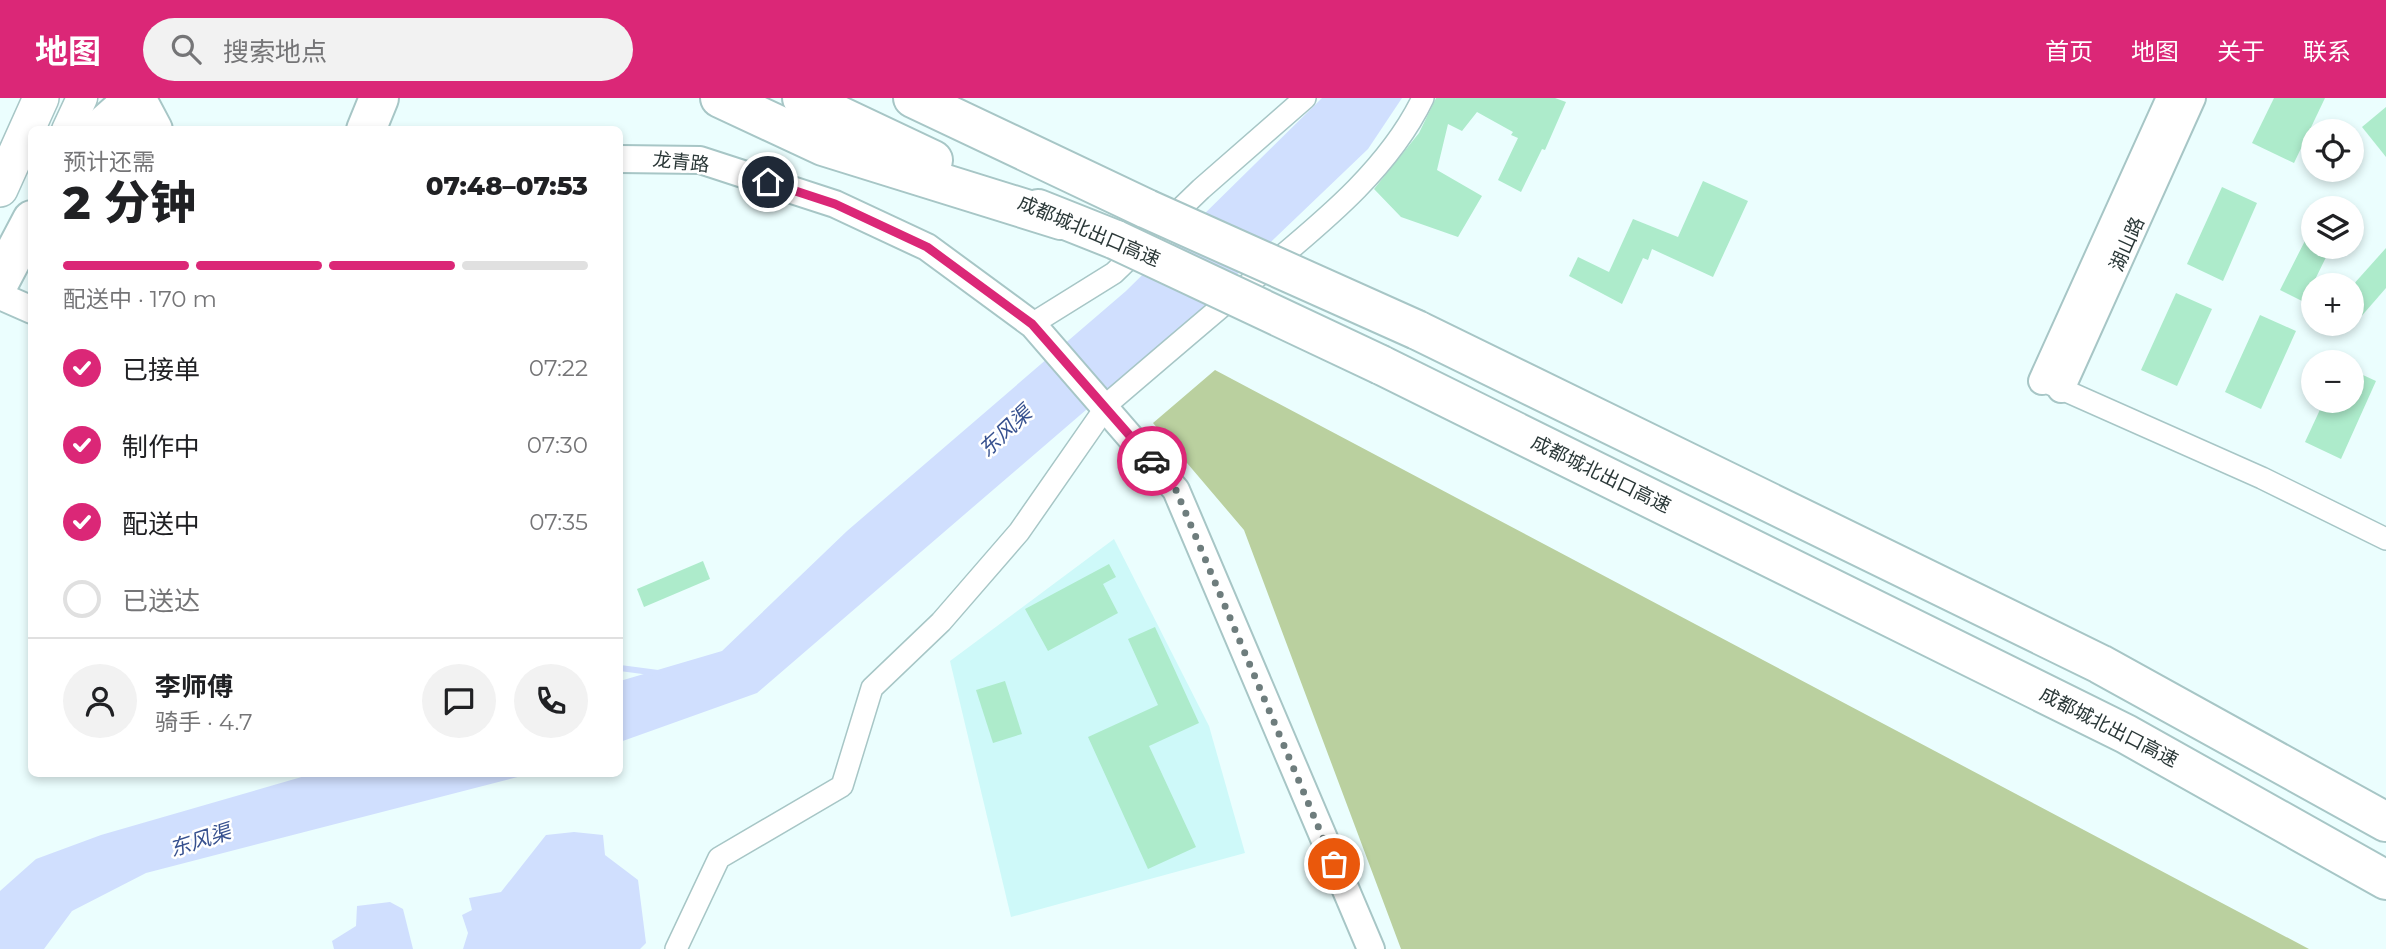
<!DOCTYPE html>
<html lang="zh">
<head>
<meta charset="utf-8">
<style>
	:root { --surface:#fff; --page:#f2f2f2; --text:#202124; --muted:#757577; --line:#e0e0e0; --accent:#db2777 }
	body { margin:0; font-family:Montserrat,"Noto Sans SC",sans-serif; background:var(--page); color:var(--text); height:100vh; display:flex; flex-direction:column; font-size:26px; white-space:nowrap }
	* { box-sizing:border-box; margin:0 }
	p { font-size:23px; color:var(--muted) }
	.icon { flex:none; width:38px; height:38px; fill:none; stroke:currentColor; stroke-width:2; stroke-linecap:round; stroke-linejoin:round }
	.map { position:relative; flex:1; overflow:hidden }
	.details { position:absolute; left:28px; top:28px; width:595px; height:651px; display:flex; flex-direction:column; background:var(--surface); border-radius:10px; box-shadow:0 4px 10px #0003 }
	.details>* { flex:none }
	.fabs { position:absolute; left:2301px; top:21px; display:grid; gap:14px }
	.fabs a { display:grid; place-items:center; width:63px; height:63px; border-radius:50%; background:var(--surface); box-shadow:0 4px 10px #0003; font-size:35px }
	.pin { position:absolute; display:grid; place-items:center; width:60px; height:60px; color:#fff; margin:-30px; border:4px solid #fff; border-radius:50%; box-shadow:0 2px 7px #0007 }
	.courier { position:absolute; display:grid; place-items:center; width:70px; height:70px; margin:-35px; border:5px solid #db2777; border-radius:50%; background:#fff; color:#222; box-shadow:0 2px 9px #0007 }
	.overview em { font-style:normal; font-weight:800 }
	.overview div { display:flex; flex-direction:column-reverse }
	.overview { display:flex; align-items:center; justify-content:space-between; height:119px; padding:0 35px }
	h1 { font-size:46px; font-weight:800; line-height:52px }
	.bar { display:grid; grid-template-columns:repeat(4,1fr); gap:10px 7px; align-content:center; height:84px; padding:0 35px }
	.bar i { height:9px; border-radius:5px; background:var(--line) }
	.bar .on { background:var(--accent) }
	.bar p { grid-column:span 4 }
	.line { display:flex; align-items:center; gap:18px; padding:0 35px; border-top:2px solid var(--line) }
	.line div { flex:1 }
	.round { display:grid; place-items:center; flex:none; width:74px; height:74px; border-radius:37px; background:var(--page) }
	ol { padding:0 35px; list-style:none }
	li { display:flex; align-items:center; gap:21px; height:77px }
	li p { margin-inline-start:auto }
	li .icon { padding:7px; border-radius:50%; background:var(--accent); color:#fff; stroke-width:4 }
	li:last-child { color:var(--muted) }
	li i { width:38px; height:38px; border:4px solid var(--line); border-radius:50% }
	header { display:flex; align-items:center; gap:42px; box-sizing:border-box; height:98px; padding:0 35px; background:var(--accent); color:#fff }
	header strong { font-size:33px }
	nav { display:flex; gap:38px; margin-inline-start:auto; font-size:24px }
	.search { width:490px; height:63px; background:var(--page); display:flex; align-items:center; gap:18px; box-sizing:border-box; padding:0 24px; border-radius:38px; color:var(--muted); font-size:26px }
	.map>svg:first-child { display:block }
	.built { fill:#cef9f9 }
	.green { fill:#bad09f }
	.water { fill:#d0dffe }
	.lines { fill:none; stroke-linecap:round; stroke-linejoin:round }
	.stream { stroke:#d0dffe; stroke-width:6 }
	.building { fill:#adebcb }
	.minor-casing { stroke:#a7c6c6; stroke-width:24 }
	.tertiary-casing { stroke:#a7c6c6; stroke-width:30 }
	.secondary-casing { stroke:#a7c6c6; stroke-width:33 }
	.trunk-casing { stroke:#a7c6c6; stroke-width:38 }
	.motorway-casing { stroke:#a7c6c6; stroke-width:42 }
	.minor { stroke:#fff; stroke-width:21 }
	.tertiary { stroke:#fff; stroke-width:26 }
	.secondary { stroke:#fff; stroke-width:30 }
	.trunk { stroke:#fff; stroke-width:35 }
	.motorway { stroke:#fff; stroke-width:38 }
	.motorway-bridge-casing { stroke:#a7c6c6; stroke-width:42; stroke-linecap:butt }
	.motorway-bridge { stroke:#fff; stroke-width:38 }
	.done { stroke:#6e7d7d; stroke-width:7; stroke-dasharray:0 12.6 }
	.route { stroke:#db2777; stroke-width:9 }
	.labels { text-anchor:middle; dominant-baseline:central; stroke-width:5; stroke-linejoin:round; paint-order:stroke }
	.street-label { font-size:19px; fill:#2b3838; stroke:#fff }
	.water-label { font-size:21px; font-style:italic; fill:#37518f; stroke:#fff }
</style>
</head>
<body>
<header>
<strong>地图</strong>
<div class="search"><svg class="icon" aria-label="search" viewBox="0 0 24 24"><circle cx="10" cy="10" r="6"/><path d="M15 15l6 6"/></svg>搜索地点</div>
<nav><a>首页</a><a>地图</a><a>关于</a><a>联系</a></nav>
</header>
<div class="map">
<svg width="2386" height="851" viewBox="0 0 2386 851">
	<rect width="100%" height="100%" fill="#ebfefe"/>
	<!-- built -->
	<polygon class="built" points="1114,441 1209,628 1245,755 1011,819 950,563"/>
	<!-- green -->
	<polygon class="green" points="1215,272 2309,851 1401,851 1244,432 1153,325"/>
	<!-- water -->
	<g class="water">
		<polygon points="1322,0 1402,0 1368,51 1180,231 757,595 620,644 620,583 722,553 847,433 1126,193"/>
		<polygon points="312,676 529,676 146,775 72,813 44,851 0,851 0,793 36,761 101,737"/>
		<polygon points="574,734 603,737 605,757 638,782 646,845 640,851 463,851 468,835 462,817 472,812 469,800 501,794 546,737"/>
		<polygon points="390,804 403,811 413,851 334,851 332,843 356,828 357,808"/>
	</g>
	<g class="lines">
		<!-- stream -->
		<polyline class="stream" points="620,570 658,575"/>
	</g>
	<!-- building -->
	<g class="building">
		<polygon points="1436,0 1555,0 1566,4 1545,52 1542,51 1521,94 1498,82 1518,40 1511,37 1513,34 1477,14 1462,33 1448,26 1437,72 1482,98 1458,139 1401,119 1374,91 1419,35"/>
		<polygon points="2274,0 2325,0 2294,65 2252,45"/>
		<polygon points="2386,9 2386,59 2362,29"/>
		<polygon points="1703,83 1748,103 1713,179 1652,151 1648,162 1643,160 1622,206 1569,178 1578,159 1609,174 1633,121 1678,139"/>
		<polygon points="2222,89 2257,105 2223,183 2187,166"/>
		<polygon points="2314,125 2314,149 2331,149 2304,204 2280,192"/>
		<polygon points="2386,150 2386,190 2352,229 2352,188"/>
		<polygon points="2176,195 2212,211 2177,288 2141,272"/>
		<polygon points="2260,217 2296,233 2261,311 2225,294"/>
		<polygon points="2352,272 2376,283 2341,361 2305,344 2324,303 2352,303"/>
		<polygon points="703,463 710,481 644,509 637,491"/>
		<polygon points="1109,466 1116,479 1103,486 1118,515 1048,553 1025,511"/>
		<polygon points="1155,529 1199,625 1149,648 1196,749 1148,771 1088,639 1158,607 1128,541"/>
		<polygon points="1005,583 1022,636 993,645 976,592"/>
	</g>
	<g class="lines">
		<!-- minor casing -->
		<g class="minor-casing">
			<g id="minor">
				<polyline points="1032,226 1114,175 1201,91 1305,0"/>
				<polyline points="2048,285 2262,380 2386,441"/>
				<path d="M1105 308C1154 266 1203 224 1252 183 1315 130 1387 75 1423 0"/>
				<polyline points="676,851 719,760 842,688 872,590 941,524 1019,434 1106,309"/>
			</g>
		</g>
		<!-- tertiary casing -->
		<g class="tertiary-casing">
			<g id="tertiary">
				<polyline points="620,61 700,62 835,106 927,149 1033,227 1176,392 1371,851"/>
				<polyline points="0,198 32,212"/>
				<polyline points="2042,283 2170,0"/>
				<polyline points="2061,291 2192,0"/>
			</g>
		</g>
		<!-- secondary casing -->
		<g class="secondary-casing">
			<polyline id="secondary" points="67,32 82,0"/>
		</g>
		<!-- trunk casing -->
		<g class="trunk-casing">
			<polyline id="trunk" points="0,91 41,0"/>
		</g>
		<!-- motorway casing -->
		<g class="motorway-casing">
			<g id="motorway">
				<polyline points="136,0 153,32"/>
				<polyline points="720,0 823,48 1061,122"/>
				<polyline points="802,0 933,62"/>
				<polyline points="913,0 1147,111"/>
				<polyline points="99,32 135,0"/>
				<polyline points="366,32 379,0"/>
				<polyline points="1038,111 1116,142"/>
				<polyline points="0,183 32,122"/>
				<polyline points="1417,232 2100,566 2386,724"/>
				<polyline points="1381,267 2126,636 2386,782"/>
			</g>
		</g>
		<!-- minor -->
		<use href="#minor" class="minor"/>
		<!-- tertiary -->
		<use href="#tertiary" class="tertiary"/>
		<!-- secondary -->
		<use href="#secondary" class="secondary"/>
		<!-- trunk -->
		<use href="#trunk" class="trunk"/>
		<!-- motorway -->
		<use href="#motorway" class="motorway"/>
		<!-- motorway-bridge casing -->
		<g class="motorway-bridge-casing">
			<g id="motorway-bridge">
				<polyline points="1147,111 1417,232"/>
				<polyline points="1116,142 1381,267"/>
			</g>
		</g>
		<!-- motorway-bridge -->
		<use href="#motorway-bridge" class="motorway-bridge"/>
	</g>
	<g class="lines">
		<!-- done -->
		<polyline class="done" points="1152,363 1176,392 1334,766"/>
		<!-- route -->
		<polyline class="route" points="768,84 835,106 927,149 1032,226 1152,363"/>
	</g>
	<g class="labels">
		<!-- street labels -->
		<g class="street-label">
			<text transform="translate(681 64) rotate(6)">龙青路</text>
			<text transform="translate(1089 133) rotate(23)">成都城北出口高速</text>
			<text transform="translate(2127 146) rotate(-66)">湖山路</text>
			<text transform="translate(1601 376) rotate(26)">成都城北出口高速</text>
			<text transform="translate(2109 629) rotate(27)">成都城北出口高速</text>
		</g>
		<!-- water labels -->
		<g class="water-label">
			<text transform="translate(1005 333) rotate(-43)">东风渠</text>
			<text transform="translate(200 742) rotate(-18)">东风渠</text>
		</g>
	</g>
</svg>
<div class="fabs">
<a><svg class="icon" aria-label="locate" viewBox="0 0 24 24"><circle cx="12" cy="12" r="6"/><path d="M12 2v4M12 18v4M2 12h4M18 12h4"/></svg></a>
<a><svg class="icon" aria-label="layers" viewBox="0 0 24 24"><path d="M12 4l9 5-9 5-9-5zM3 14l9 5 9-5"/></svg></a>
<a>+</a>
<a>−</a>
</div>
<div class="pin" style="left:1334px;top:766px;background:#ea580c"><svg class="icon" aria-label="bag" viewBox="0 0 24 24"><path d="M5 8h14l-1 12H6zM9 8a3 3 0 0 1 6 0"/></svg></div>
<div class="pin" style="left:768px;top:84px;background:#1f2937"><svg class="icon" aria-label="home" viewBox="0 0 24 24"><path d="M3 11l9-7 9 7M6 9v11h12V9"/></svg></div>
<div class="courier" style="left:1152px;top:363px"><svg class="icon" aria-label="car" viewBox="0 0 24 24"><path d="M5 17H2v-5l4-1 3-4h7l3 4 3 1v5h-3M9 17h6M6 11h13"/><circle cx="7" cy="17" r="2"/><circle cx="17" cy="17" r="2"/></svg></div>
<section class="details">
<div class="overview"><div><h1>2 分钟</h1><p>预计还需</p></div><em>07:48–07:53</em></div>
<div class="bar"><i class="on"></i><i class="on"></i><i class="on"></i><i></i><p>配送中 · 170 m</p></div>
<ol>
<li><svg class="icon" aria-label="check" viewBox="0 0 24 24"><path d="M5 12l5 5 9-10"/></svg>已接单<p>07:22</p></li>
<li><svg class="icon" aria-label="check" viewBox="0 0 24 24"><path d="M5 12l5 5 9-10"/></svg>制作中<p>07:30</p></li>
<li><svg class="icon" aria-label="check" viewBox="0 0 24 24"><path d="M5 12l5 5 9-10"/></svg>配送中<p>07:35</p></li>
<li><i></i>已送达</li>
</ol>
<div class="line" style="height:126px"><a class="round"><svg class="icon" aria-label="person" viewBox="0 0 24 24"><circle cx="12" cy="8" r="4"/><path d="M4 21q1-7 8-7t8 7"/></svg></a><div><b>李师傅</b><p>骑手 · 4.7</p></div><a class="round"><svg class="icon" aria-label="chat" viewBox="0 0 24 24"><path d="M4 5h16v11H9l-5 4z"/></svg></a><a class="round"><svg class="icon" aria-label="phone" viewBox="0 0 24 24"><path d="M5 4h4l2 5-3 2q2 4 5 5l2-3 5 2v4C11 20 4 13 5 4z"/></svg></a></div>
</section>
</div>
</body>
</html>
